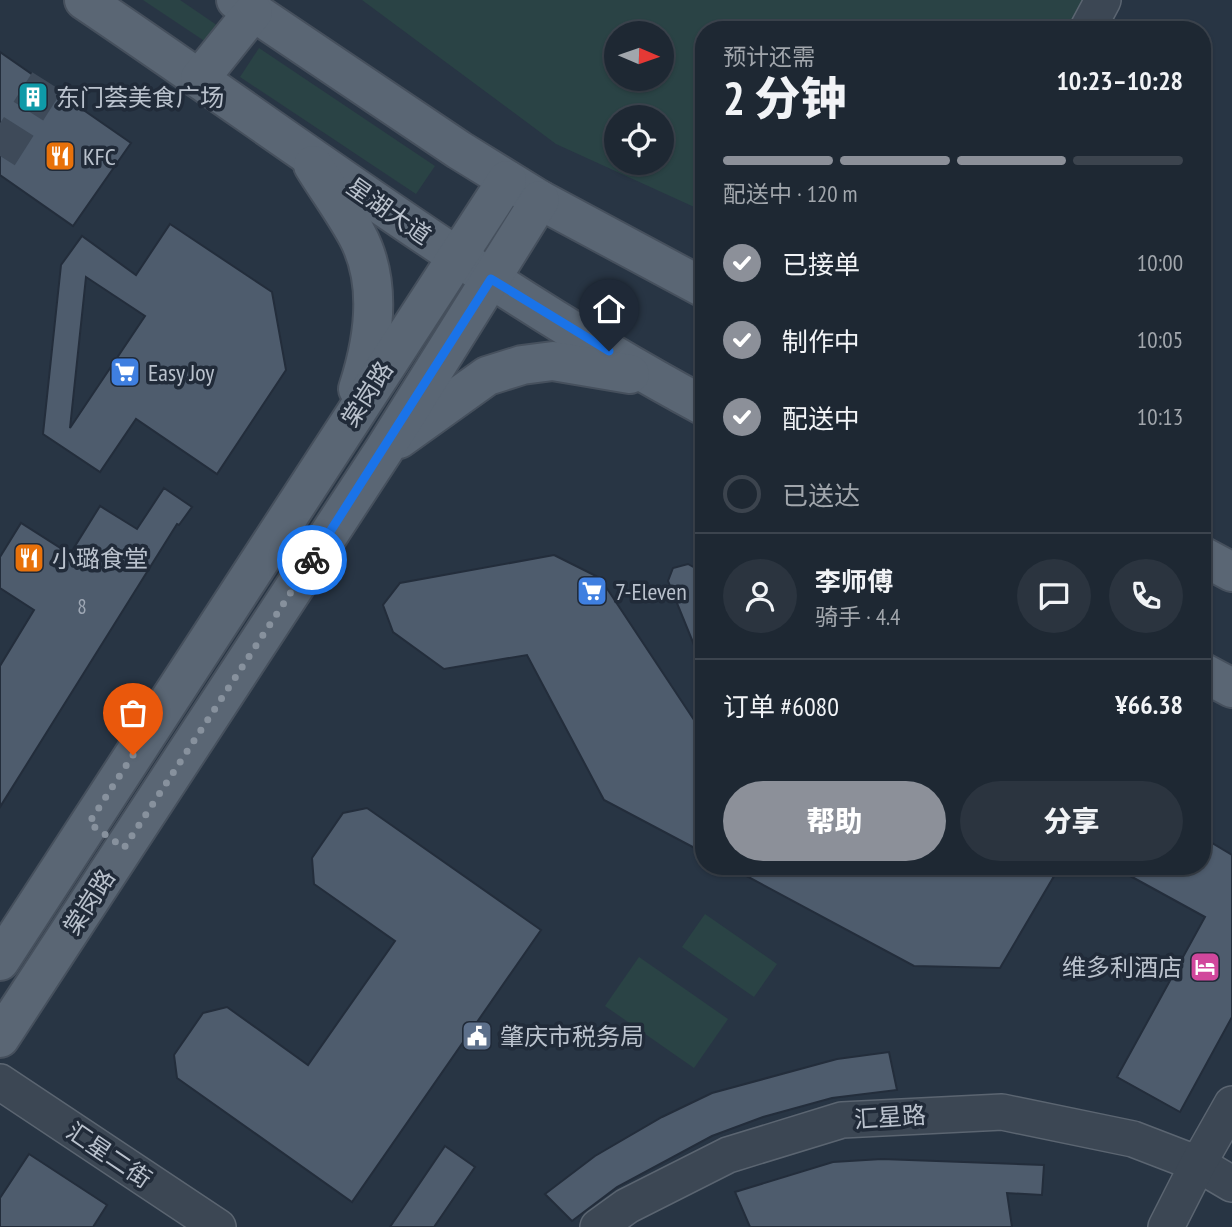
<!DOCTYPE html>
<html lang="zh">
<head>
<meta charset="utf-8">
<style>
	:root { --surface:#1e2833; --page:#2b343f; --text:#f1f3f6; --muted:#a1a6ac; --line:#3c444e; --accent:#8c9099 }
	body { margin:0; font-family:"PT Sans Narrow","Noto Sans SC",sans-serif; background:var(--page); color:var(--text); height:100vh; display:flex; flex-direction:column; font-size:26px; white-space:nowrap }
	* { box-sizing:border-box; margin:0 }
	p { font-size:23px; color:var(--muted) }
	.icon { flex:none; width:38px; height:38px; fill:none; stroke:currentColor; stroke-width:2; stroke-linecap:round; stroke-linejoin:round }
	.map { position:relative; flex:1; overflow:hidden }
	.details { position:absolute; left:695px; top:21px; width:516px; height:854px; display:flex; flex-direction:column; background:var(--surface); border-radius:28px; box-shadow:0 2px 5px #0004,0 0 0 2px var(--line) }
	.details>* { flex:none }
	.needle { width:46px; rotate:92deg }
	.tools { position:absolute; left:604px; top:21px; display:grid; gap:14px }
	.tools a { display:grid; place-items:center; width:70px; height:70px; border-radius:50%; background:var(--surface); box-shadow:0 2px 5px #0004,0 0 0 2px var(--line); font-size:35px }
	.pin { position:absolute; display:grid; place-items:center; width:60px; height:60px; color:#fff; margin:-72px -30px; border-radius:50% 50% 50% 0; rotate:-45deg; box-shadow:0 0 7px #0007 }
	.pin .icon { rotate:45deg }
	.courier { position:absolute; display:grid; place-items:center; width:70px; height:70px; margin:-35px; border:5px solid #1a73e8; border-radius:50%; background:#fff; color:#222; box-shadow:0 2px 9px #0007 }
	.overview em { font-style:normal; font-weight:800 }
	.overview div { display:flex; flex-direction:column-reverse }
	.overview { display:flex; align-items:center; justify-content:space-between; height:119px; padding:0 28px }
	h1 { font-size:46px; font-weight:800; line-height:52px }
	.bar { display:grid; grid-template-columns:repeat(4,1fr); gap:10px 7px; align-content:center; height:84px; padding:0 28px }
	.bar i { height:9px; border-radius:5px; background:var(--line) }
	.bar .on { background:var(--accent) }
	.bar p { grid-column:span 4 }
	.line { display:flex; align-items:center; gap:18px; padding:0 28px; border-top:2px solid var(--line) }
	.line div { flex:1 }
	.round { display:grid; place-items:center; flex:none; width:74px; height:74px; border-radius:37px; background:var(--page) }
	ol { padding:0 28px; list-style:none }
	li { display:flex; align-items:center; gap:21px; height:77px }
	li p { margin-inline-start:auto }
	li .icon { padding:7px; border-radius:50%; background:var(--accent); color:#fff; stroke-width:4 }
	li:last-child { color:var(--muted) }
	li i { width:38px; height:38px; border:4px solid var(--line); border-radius:50% }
	.primary-button { display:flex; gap:14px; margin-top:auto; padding:14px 28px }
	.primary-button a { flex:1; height:80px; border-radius:42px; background:var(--accent); color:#fff; font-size:28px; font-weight:800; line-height:80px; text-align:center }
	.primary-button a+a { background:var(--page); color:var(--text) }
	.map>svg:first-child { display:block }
	.green { fill:#2a4345; fill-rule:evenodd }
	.building { fill:#4e5c6d; stroke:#232d3b; stroke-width:2; fill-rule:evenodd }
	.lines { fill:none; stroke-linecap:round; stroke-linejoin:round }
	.minor-tunnel { stroke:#3e4a59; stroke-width:35; stroke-dasharray:35 18; stroke-linecap:butt }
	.minor-casing { stroke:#5b6571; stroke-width:38 }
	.major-casing { stroke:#46505d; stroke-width:42 }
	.minor { stroke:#3c4754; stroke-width:35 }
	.major { stroke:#5a6674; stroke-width:38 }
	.done { stroke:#87919d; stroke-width:7; stroke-dasharray:0 12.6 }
	.route { stroke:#1a73e8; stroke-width:9 }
	.labels { text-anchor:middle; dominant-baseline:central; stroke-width:7; stroke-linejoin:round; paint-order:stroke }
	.number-label { font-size:21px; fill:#9fa8b5 }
	.poi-label { font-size:24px; fill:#bac2cd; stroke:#212b39; text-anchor:start }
	.street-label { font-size:24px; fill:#bac2cd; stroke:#212b39 }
</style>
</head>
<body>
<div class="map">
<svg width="1232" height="1227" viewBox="0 0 1232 1227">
	<rect width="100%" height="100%" fill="#283544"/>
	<!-- green -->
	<g class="green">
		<polygon points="143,0 180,0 224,30 212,46"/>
		<path d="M362 0H1094L1077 30H704L703 211 556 144ZM616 33H662V79H616ZM616 117H662V163H616Z"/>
		<polygon points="259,48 435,166 416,194 240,77"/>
		<polygon points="705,914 777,964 754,997 682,947"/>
		<polygon points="639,957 728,1019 694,1068 605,1006"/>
	</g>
	<!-- building -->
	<g class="building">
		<polygon points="0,52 131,143 73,226 0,175"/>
		<path d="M170 224 272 292 286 370 217 474 136 419 100 472 43 434 61 265 82 236 136 275ZM86 277 145 316 70 428Z"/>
		<polygon points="164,488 192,507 179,525 177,524 0,807 0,666 34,610 0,588 0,557 21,523 70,554 100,506 137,529"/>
		<polygon points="554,555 600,578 704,735 704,853 604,800 527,655 444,669 393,632 383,605 400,583"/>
		<polygon points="688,564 704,573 703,667 668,581 673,568"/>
		<polygon points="367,808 541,930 352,1202 177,1078 174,1055 203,1013 227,1007 308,1065 395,941 314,884 312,858 343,813"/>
		<polygon points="1202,837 1232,855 1232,1017 1180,1112 1117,1077 1205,917 1112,866 1202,866"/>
		<polygon points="728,866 1060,866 1000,968 914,966"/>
		<polygon points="889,1052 897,1090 832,1098 763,1117 712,1136 617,1187 572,1221 545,1194 595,1156 662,1117 712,1093 837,1059"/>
		<polygon points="445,1146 475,1167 434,1227 390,1227"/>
		<polygon points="29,1154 107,1205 93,1227 0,1227 0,1198"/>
		<polygon points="882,1159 1044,1165 1042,1195 1007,1193 1012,1227 750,1227 735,1192 833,1162"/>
	</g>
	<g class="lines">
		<!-- minor-tunnel -->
		<polyline class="minor-tunnel" points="0,156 52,74"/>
		<!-- minor casing -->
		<g class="minor-casing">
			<g id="minor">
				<polyline points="1087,30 1103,0"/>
				<polyline points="0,1082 218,1227"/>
				<polyline points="598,1227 627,1206 728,1155 842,1120 1002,1112 1133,1139 1198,1164 1232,1184"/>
				<polyline points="1166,1227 1198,1164 1232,1104"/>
			</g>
		</g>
		<!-- major casing -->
		<g class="major-casing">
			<g id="major">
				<path d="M84 0C289 138 486 289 704 406"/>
				<polyline points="236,0 459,150 540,200 704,288"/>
				<polyline points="200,78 253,12"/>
				<path d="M313 165C327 188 344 211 357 235 383 283 374 340 358 389"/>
				<polyline points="399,439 487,376 522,365 553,361 630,374"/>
				<polyline points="1202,556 1232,572"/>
				<polyline points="1202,672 1232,688"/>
				<polyline points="0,961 507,180"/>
				<polyline points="0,1038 384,450 540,200"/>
			</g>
		</g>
		<!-- minor -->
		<use href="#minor" class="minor"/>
		<!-- major -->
		<use href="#major" class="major"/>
	</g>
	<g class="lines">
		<!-- done -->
		<polyline class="done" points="133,755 89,823 124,848 312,560"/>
		<!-- route -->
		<polyline class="route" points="312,560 491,279 609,351"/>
	</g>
	<!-- icons -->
	<defs>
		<g id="building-square" transform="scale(1.575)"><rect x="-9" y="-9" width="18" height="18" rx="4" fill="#0f9aa8" stroke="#212b39"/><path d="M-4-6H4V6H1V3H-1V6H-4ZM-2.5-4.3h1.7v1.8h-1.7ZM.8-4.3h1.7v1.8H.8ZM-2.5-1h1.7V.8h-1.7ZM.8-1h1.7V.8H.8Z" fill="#fff"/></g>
		<g id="restaurant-square" transform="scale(1.575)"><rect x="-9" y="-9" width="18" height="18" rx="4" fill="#e8710a" stroke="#212b39"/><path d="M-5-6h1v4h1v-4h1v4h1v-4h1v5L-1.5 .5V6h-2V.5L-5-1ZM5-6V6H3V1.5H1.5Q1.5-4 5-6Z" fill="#fff"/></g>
		<g id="supermarket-square" transform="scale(1.575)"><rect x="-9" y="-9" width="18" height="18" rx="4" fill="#3f7fe0" stroke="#212b39"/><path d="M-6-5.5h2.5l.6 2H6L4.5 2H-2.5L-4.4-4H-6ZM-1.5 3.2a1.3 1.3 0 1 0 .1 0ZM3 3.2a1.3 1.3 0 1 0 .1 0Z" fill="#fff"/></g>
		<g id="hotel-square" transform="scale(1.575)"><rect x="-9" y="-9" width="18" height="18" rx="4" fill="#d1479c" stroke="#212b39"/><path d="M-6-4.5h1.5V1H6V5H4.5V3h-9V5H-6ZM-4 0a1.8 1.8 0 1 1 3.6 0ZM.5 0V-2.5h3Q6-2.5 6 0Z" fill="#fff"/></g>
		<g id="civic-square" transform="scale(1.575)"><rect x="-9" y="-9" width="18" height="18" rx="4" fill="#5c6f8a" stroke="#212b39"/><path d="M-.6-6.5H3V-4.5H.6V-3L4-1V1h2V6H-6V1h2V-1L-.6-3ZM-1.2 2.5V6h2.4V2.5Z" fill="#fff"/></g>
	</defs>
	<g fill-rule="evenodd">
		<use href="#building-square" x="33" y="97"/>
		<use href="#restaurant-square" x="60" y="156"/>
		<use href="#supermarket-square" x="125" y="372"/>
		<use href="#restaurant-square" x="29" y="558"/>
		<use href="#supermarket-square" x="592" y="591"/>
		<use href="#hotel-square" x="1205" y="967"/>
		<use href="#civic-square" x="477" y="1036"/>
	</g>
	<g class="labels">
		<!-- number labels -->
		<g class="number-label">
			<text x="82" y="606">8</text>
		</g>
		<!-- poi labels -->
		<g class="poi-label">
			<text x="56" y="97">东门荟美食广场</text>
			<text x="83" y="156">KFC</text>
			<text x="148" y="372">Easy Joy</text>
			<text x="52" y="558">小璐食堂</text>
			<text x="615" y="591">7-Eleven</text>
			<text x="1182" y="967" text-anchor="end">维多利酒店</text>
			<text x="500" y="1036">肇庆市税务局</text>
		</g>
		<!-- street labels -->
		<g class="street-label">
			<text transform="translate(389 211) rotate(35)">星湖大道</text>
			<text transform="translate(367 394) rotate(-57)">棠岗路</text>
			<text transform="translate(89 902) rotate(-57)">棠岗路</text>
			<text transform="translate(890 1117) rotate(-4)">汇星路</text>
			<text transform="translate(109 1155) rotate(34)">汇星二街</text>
		</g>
	</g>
</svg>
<div class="tools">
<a><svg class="needle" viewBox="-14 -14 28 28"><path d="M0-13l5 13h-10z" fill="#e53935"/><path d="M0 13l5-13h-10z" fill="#a1a6ac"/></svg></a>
<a><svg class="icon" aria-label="locate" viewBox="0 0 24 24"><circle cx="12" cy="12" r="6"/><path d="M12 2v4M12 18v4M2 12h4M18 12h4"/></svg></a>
</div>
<div class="pin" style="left:133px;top:755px;background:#ea580c"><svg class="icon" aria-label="bag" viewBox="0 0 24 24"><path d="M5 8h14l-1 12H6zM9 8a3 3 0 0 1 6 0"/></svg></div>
<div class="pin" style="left:609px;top:351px;background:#1f2937"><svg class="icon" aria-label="home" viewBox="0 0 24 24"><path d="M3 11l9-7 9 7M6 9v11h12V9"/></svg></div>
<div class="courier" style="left:312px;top:560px"><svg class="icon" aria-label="bike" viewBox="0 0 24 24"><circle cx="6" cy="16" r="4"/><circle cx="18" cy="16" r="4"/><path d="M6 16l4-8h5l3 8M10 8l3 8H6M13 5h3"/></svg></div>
<section class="details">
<div class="overview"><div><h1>2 分钟</h1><p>预计还需</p></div><em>10:23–10:28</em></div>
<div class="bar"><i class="on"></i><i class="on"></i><i class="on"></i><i></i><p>配送中 · 120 m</p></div>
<ol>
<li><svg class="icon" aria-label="check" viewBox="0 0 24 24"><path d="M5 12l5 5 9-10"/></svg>已接单<p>10:00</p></li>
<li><svg class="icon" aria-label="check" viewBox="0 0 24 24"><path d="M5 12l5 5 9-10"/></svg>制作中<p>10:05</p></li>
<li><svg class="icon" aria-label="check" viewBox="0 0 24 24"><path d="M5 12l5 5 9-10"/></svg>配送中<p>10:13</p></li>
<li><i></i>已送达</li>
</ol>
<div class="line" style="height:126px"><a class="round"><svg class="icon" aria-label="person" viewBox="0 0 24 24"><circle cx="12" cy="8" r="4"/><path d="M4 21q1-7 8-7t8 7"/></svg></a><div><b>李师傅</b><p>骑手 · 4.4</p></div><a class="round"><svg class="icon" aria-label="chat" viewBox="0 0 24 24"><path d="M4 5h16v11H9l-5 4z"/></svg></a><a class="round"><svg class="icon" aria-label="phone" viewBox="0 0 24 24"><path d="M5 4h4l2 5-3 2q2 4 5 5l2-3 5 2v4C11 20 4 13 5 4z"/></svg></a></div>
<div class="line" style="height:91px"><div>订单 #6080</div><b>¥66.38</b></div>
<div class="primary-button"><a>帮助</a><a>分享</a></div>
</section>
</div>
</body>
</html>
